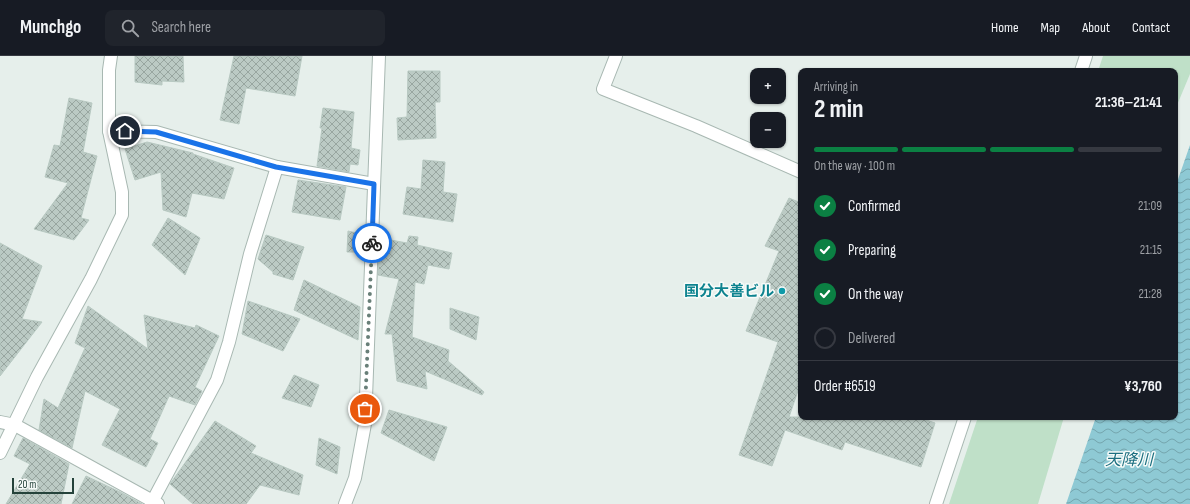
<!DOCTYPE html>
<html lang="en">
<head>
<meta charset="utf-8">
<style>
	:root { --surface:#171b24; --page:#20242c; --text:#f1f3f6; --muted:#9ea1a6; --line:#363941; --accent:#0b8043 }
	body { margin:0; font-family:"Sofia Sans Condensed","Noto Sans JP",sans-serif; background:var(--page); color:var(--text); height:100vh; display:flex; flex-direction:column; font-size:15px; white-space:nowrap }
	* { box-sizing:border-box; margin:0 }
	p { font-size:13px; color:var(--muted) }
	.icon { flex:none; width:22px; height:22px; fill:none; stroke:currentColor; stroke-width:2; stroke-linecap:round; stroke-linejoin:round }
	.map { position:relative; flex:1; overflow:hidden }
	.drawer { position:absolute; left:798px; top:12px; width:380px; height:352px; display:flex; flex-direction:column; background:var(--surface); border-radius:8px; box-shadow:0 1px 3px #0004 }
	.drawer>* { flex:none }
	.tools { position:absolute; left:750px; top:12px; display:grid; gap:8px }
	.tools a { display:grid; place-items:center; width:36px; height:36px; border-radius:8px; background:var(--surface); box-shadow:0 1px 3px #0004; font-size:20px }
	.scale { position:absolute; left:12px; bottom:10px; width:62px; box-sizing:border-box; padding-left:4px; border:2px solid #24423a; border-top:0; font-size:11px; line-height:14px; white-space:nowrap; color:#24423a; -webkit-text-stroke:3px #f7fbf9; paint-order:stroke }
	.pin { position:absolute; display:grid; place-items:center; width:34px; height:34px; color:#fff; margin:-17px; border:2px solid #fff; border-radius:50%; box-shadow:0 1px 4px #0007 }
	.courier { position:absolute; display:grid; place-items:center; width:40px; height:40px; margin:-20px; border:3px solid #1a73e8; border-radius:50%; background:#fff; color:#222; box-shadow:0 1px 5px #0007 }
	.summary em { font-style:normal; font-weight:700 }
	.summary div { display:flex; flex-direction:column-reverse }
	.summary { display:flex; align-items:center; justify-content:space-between; height:68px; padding:0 16px }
	h1 { font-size:26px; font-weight:700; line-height:30px }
	.bar { display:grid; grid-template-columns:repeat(4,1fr); gap:6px 4px; align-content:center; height:48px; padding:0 16px }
	.bar i { height:5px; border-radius:3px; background:var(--line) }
	.bar .active { background:var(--accent) }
	.bar p { grid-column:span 4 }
	.line { display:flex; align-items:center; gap:10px; padding:0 16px; border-top:1px solid var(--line) }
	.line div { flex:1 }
	ol { padding:0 16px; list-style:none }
	li { display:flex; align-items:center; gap:12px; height:44px }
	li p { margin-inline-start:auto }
	li .icon { padding:4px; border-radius:50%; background:var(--accent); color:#fff; stroke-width:4 }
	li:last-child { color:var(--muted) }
	li i { width:22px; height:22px; border:2px solid var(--line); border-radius:50% }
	header { display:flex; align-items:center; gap:24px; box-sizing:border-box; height:56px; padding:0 20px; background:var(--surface); border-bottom:1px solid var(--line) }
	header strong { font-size:19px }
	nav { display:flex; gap:22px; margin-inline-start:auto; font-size:14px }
	.search { width:280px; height:36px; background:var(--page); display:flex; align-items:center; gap:10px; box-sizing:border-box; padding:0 14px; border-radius:8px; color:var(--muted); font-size:15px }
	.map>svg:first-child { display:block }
	.green { fill:#bfe0c8 }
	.water { fill:url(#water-waves) }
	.building { fill:url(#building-cross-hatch); stroke:#b8c9c2 }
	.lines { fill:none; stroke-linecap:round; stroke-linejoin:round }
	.minor-casing { stroke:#a8b8b2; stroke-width:14 }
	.tertiary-casing { stroke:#a8b8b2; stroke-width:14 }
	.minor { stroke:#fff; stroke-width:12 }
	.tertiary { stroke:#fff; stroke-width:12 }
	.done { stroke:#687f78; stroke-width:4; stroke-dasharray:0 7.2 }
	.route { stroke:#1a73e8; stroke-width:5 }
	.culture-dot { fill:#0f9aa8; stroke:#f7fbf9; stroke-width:1.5 }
	.labels { text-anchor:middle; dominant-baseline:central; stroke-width:3; stroke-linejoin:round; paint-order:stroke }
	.culture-label { font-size:15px; font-weight:bold; fill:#0d838f; stroke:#f7fbf9; text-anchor:end }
	.water-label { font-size:16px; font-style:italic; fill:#1c6f80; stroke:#f7fbf9 }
</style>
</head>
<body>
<header>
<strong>Munchgo</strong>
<div class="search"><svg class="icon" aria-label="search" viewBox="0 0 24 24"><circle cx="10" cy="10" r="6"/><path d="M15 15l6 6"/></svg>Search here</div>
<nav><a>Home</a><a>Map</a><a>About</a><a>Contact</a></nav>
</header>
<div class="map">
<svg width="1190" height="448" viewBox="0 0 1190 448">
	<defs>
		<pattern id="water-waves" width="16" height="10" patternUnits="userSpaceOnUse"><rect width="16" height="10" fill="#8ec9d4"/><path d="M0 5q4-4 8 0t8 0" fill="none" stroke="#74a5ad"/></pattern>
		<pattern id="building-cross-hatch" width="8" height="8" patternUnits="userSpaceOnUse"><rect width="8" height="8" fill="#bbcac4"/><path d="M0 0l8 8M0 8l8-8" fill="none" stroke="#98a6a0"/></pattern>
	</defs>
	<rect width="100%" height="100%" fill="#e6efeb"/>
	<!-- green -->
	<g class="green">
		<polygon points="1103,0 1190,0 1190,18 1175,54 1175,15 1098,15"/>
		<polygon points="978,361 1064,361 1038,448 949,448"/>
	</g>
	<!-- water -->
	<polygon class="water" points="1190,89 1190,448 1066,448 1096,361 1175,361 1175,132"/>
	<!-- building -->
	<g class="building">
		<polygon points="135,0 183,0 184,26 162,25 162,29 135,26"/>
		<polygon points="234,0 302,0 295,40 246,32 239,68 220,64"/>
		<polygon points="408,15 440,15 440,46 435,46 436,82 398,84 397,62 407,61"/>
		<polygon points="69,42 92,47 83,96 97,100 81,162 89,164 74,184 34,173 68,127 45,121 54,89 60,90"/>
		<polygon points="323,52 354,56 351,92 360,94 358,109 350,108 349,116 317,110 322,72 320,72"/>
		<polygon points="147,86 193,97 193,98 234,112 224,143 192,137 186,161 163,154 161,116 135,124 125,93"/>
		<polygon points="423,104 445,106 443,136 457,138 453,166 403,158 407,131 421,133"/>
		<polygon points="298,124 346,131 340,164 292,156"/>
		<polygon points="789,142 801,147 801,326 789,361 918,361 935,367 921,411 845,386 842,394 785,374 772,410 739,399 778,286 746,275 779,195 765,190"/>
		<polygon points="168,162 200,182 185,219 152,189"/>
		<polygon points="348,175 365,179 364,196 347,196"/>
		<polygon points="266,179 304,191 293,224 273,218 273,216 258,203"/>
		<polygon points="409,180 418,181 417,189 452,197 449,213 428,209 424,228 415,226 412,281 449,294 448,305 484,336 482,339 425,315 427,333 397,325 392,278 385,278 399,223 378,219 380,182 407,187"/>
		<polygon points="0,187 42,210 22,263 42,266 0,320"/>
		<polygon points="304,224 360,251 358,284 294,254"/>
		<polygon points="248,245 300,263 283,295 242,278"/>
		<polygon points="88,250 148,293 144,259 195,272 196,269 219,280 195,331 202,335 195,349 169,340 150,383 158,387 146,411 102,389 120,353 85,335 72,392 39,374 44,343 58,352 85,292 75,287"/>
		<polygon points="450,252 479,261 476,284 450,273"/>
		<polygon points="294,319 319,329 311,351 282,342"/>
		<polygon points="389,354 447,371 434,405 381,377"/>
		<polygon points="215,365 256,390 251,397 303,419 299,439 260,429 246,448 193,448 170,428"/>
		<polygon points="23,382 69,408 61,448 6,448 30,408 14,400"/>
		<polygon points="319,382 340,391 337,418 316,409"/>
		<polygon points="86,420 120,436 142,448 72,448"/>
	</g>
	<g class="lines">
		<!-- minor casing -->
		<g class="minor-casing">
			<g id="minor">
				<polyline points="616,0 603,33 696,70 801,116"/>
				<polyline points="109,75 156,76 277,111 374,128"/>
				<polyline points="0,366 15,369 158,448"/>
				<polyline points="0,397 37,321 91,223 122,159 122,136 109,75 109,14 111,0"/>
				<polyline points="151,448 217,324 229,286 250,198 277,111"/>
				<polyline points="345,448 355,422 365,368 379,0"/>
			</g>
		</g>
		<!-- tertiary casing -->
		<g class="tertiary-casing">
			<g id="tertiary">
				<polyline points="1081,15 1086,0"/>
				<polyline points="936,448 965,361"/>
			</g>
		</g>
		<!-- minor -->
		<use href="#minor" class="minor"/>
		<!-- tertiary -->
		<use href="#tertiary" class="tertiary"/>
	</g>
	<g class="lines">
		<!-- done -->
		<polyline class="done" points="365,353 372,187"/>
		<!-- route -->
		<polyline class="route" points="125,75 156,76 276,111 374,128 372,187"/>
	</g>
	<!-- markers -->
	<circle class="culture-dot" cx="782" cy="235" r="4"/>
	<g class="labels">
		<!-- culture labels -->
		<g class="culture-label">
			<text x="774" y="235">国分大善ビル</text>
		</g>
		<!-- water labels -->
		<g class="water-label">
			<text x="1129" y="404">天降川</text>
		</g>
	</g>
</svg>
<div class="tools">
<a>+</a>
<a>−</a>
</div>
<div class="scale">20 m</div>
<div class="pin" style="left:365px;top:353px;background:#ea580c"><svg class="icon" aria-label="bag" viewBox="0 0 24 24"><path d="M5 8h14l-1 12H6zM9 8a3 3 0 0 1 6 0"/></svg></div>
<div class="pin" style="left:125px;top:75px;background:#1f2937"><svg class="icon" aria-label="home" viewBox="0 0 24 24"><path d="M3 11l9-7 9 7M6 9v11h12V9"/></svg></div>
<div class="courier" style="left:372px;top:187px"><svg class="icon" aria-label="bike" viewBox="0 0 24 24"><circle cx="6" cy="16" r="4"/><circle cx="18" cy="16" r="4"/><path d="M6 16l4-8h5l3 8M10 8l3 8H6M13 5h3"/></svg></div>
<section class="drawer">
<div class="summary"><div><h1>2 min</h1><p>Arriving in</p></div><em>21:36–21:41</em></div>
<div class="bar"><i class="active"></i><i class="active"></i><i class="active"></i><i></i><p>On the way · 100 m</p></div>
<ol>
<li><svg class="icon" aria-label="check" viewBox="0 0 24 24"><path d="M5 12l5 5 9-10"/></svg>Confirmed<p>21:09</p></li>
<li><svg class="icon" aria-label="check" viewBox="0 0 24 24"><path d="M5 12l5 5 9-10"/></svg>Preparing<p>21:15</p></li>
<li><svg class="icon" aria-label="check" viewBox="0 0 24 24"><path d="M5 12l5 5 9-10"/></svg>On the way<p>21:28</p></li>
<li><i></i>Delivered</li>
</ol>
<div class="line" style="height:52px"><div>Order #6519</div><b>¥3,760</b></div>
</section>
</div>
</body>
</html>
